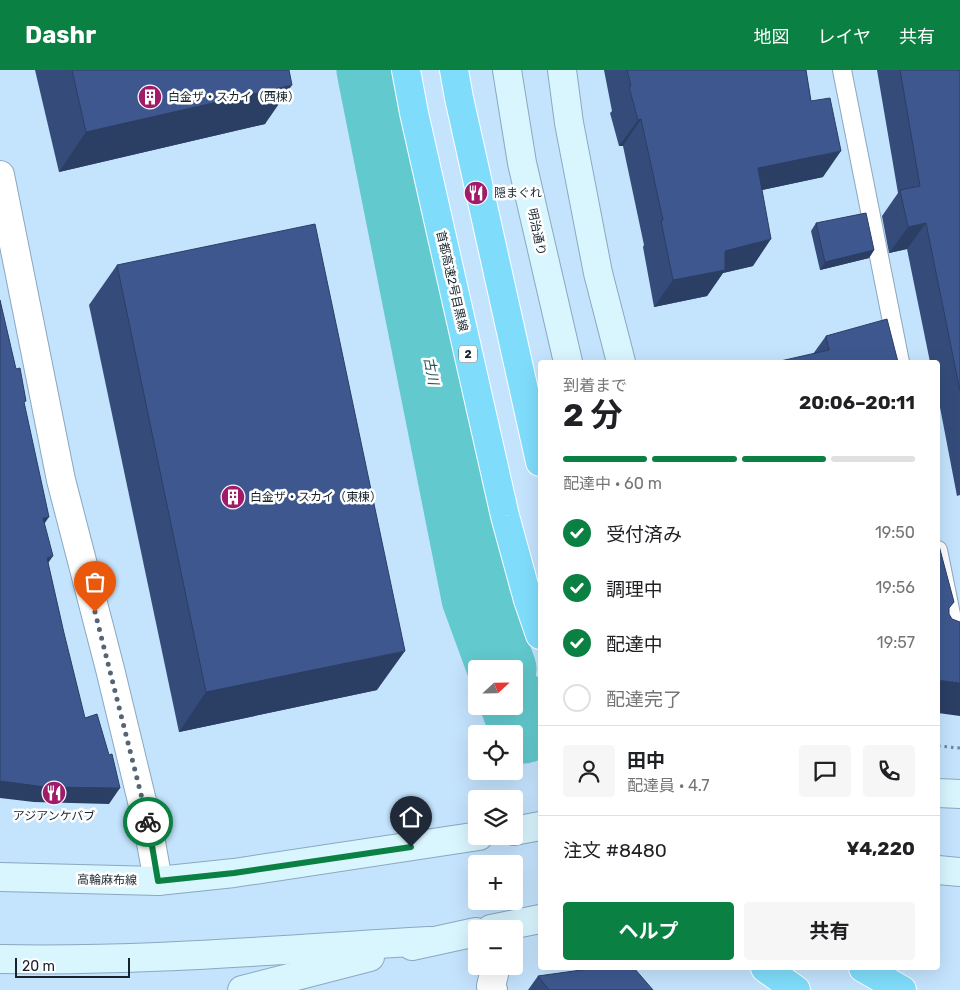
<!DOCTYPE html>
<html lang="ja">
<head>
<meta charset="utf-8">
<style>
	:root { --surface:#fff; --page:#f6f6f6; --text:#202124; --muted:#757577; --line:#e0e0e0; --accent:#0b8043 }
	body { margin:0; font-family:Rubik,"Noto Sans JP",sans-serif; background:var(--page); color:var(--text); height:100vh; display:flex; flex-direction:column; font-size:19px; white-space:nowrap }
	* { box-sizing:border-box; margin:0 }
	p { font-size:16px; color:var(--muted) }
	.icon { flex:none; width:28px; height:28px; fill:none; stroke:currentColor; stroke-width:2; stroke-linecap:round; stroke-linejoin:round }
	.map { position:relative; flex:1; overflow:hidden }
	.sheet { position:absolute; left:538px; top:290px; width:402px; height:610px; display:flex; flex-direction:column; background:var(--surface); border-radius:5px; box-shadow:0 5px 20px #0002 }
	.sheet>* { flex:none }
	.needle { width:32px; rotate:68deg }
	.buttons { position:absolute; left:468px; top:590px; display:grid; gap:10px }
	.buttons a { display:grid; place-items:center; width:55px; height:55px; border-radius:5px; background:var(--surface); box-shadow:0 5px 20px #0002; font-size:25px }
	.scale { position:absolute; left:15px; bottom:12px; width:115px; box-sizing:border-box; padding-left:5px; border:2px solid #17232c; border-top:0; font-size:14px; line-height:18px; white-space:nowrap; color:#17232c; -webkit-text-stroke:4px #fff; paint-order:stroke }
	.pin { position:absolute; display:grid; place-items:center; width:42px; height:42px; color:#fff; margin:-51px -21px; border-radius:50% 50% 50% 0; rotate:-45deg; box-shadow:0 0 5px #0007 }
	.pin .icon { rotate:45deg }
	.courier { position:absolute; display:grid; place-items:center; width:50px; height:50px; margin:-25px; border:4px solid #0b8043; border-radius:50%; background:#fff; color:#222; box-shadow:0 1px 6px #0007 }
	.headline em { font-style:normal; font-weight:700 }
	.headline div { display:flex; flex-direction:column-reverse }
	.headline { display:flex; align-items:center; justify-content:space-between; height:85px; padding:0 25px }
	h1 { font-size:32px; font-weight:700; line-height:38px }
	.bar { display:grid; grid-template-columns:repeat(4,1fr); gap:8px 5px; align-content:center; height:60px; padding:0 25px }
	.bar i { height:6px; border-radius:4px; background:var(--line) }
	.bar .current { background:var(--accent) }
	.bar p { grid-column:span 4 }
	.line { display:flex; align-items:center; gap:12px; padding:0 25px; border-top:1px solid var(--line) }
	.line div { flex:1 }
	.round { display:grid; place-items:center; flex:none; width:52px; height:52px; border-radius:5px; background:var(--page) }
	ol { padding:0 25px; list-style:none }
	li { display:flex; align-items:center; gap:15px; height:55px }
	li p { margin-inline-start:auto }
	li .icon { padding:5px; border-radius:50%; background:var(--accent); color:#fff; stroke-width:4 }
	li:last-child { color:var(--muted) }
	li i { width:28px; height:28px; border:2px solid var(--line); border-radius:50% }
	.action { display:flex; gap:10px; margin-top:auto; padding:10px 25px }
	.action a { flex:1; height:58px; border-radius:5px; background:var(--accent); color:#fff; font-size:20px; font-weight:700; line-height:58px; text-align:center }
	.action a+a { background:var(--page); color:var(--text) }
	header { display:flex; align-items:center; gap:30px; box-sizing:border-box; height:70px; padding:0 25px; background:var(--accent); color:#fff }
	header strong { font-size:24px }
	nav { display:flex; gap:28px; margin-inline-start:auto; font-size:18px }
	.map>svg:first-child { display:block }
	.lines { fill:none; stroke-linecap:round; stroke-linejoin:round }
	.river { stroke:#62c9ce; stroke-width:69 }
	.lane-casing { stroke:#8aa8c0; stroke-width:20 }
	.street-casing { stroke:#8aa8c0; stroke-width:30 }
	.secondary-casing { stroke:#8aa8c0; stroke-width:30 }
	.highway-casing { stroke:#fff; stroke-width:30 }
	.path { stroke:#6e8395; stroke-width:3; stroke-dasharray:2.5 4; stroke-linecap:butt }
	.lane { stroke:#fff; stroke-width:18 }
	.street { stroke:#fff; stroke-width:28 }
	.secondary { stroke:#d9f5fe; stroke-width:28 }
	.highway { stroke:#7fddfb; stroke-width:28 }
	.wall { fill:#354c7b }
	.shaded-wall { fill:#2b3e64 }
	.building { fill:#3e588f; stroke:#2b3e64 }
	.done { stroke:#546675; stroke-width:5; stroke-dasharray:0 9 }
	.route { stroke:#0b8043; stroke-width:6 }
	.labels { text-anchor:middle; dominant-baseline:central; stroke-width:5; stroke-linejoin:round; paint-order:stroke }
	.shield { fill:#fff; stroke:#5d656b; stroke-width:1 }
	.shield-label { font-size:11px; font-weight:bold; fill:#17232c }
	.poi-label { font-size:12px; fill:#17232c; stroke:#fff; text-anchor:start }
	.street-label { font-size:12px; fill:#17232c; stroke:#fff }
	.water-label { font-size:14px; font-style:italic; fill:#2b585b; stroke:#fff }
</style>
</head>
<body>
<header>
<strong>Dashr</strong>
<nav><a>地図</a><a>レイヤ</a><a>共有</a></nav>
</header>
<div class="map">
<svg width="960" height="920" viewBox="0 0 960 920">
	<rect width="100%" height="100%" fill="#c4e3fd"/>
	<g class="lines">
		<!-- river -->
		<g class="river">
			<polyline points="371,0 476,528 502,599"/>
			<polyline points="514,632 524,659"/>
		</g>
		<!-- lane casing -->
		<g class="lane-casing">
			<g id="lane">
				<polyline points="842,0 900,292"/>
				<polyline points="938,480 960,589"/>
			</g>
		</g>
		<!-- street casing -->
		<g class="street-casing">
			<g id="street">
				<polyline points="0,105 61,410 110,599 148,756 158,811"/>
				<polyline points="493,920 491,916 496,896"/>
			</g>
		</g>
		<!-- secondary casing -->
		<g class="secondary-casing">
			<g id="secondary">
				<polyline points="507,0 522,93 568,292"/>
				<polyline points="562,0 569,53 598,203 621,292"/>
				<polyline points="938,723 960,724"/>
				<polyline points="514,761 540,756"/>
				<polyline points="938,800 960,802"/>
				<polyline points="0,807 158,811 234,803 479,766"/>
				<polyline points="491,859 540,849"/>
				<polyline points="412,876 476,862"/>
				<path d="M0 889C143 892 286 879 429 871"/>
				<polyline points="242,920 370,887"/>
			</g>
		</g>
		<!-- highway casing -->
		<g class="highway-casing">
			<g id="highway">
				<polyline points="406,0 414,43 505,446 528,530 540,565"/>
				<polyline points="454,0 459,28 540,392"/>
				<polyline points="765,898 796,920"/>
				<polyline points="863,898 902,920"/>
			</g>
		</g>
		<!-- path -->
		<polyline class="path" points="938,676 960,678"/>
		<!-- lane -->
		<use href="#lane" class="lane"/>
		<!-- street -->
		<use href="#street" class="street"/>
		<!-- secondary -->
		<use href="#secondary" class="secondary"/>
		<!-- highway -->
		<use href="#highway" class="highway"/>
	</g>
	<!-- wall -->
	<g class="wall">
		<polygon points="35,0 289,0 265,54 59,102"/>
		<polygon points="604,0 806,0 823,107 762,120 753,196 723,203 707,226 654,237 643,177 644,175 623,76 619,76 610,43 612,41"/>
		<polygon points="877,0 960,0 960,425 957,426 938,327 938,292 930,292 907,179 889,183 882,146 898,123"/>
		<polygon points="816,153 874,180 869,188 820,200 811,161"/>
		<polygon points="117,195 377,620 179,662 89,235"/>
		<polygon points="826,266 898,292 813,284"/>
		<polygon points="538,906 653,920 528,920"/>
	</g>
	<!-- shaded-wall -->
	<g class="shaded-wall">
		<polygon points="292,15 265,54 59,102 86,62"/>
		<polygon points="641,49 623,76 619,76 638,50"/>
		<polygon points="841,81 823,107 739,125 758,98"/>
		<polygon points="926,153 907,179 889,183 908,157"/>
		<polygon points="771,169 753,196 723,203 707,226 654,237 673,210 725,181"/>
		<polygon points="874,180 869,188 820,200 825,192"/>
		<polygon points="49,447 38,463 43,448"/>
		<polygon points="53,486 42,502 47,488"/>
		<polygon points="405,581 377,620 179,662 206,622"/>
		<polygon points="938,610 960,613 960,646 938,643"/>
		<polygon points="0,711 120,718 109,734 34,732 0,728"/>
	</g>
	<!-- building -->
	<g class="building">
		<polygon points="72,0 289,0 292,15 86,62"/>
		<polygon points="627,0 806,0 811,31 830,28 841,81 758,98 771,169 725,181 725,200 673,210 661,151 663,150 641,49 638,50 629,17 631,16"/>
		<polygon points="900,0 960,0 960,321 926,153 908,157 900,120 920,116"/>
		<polygon points="866,143 874,180 825,192 816,153"/>
		<polygon points="315,154 405,581 206,622 117,195"/>
		<polygon points="0,230 16,299 20,298 26,331 24,332 49,447 43,448 53,486 47,488 64,563 85,648 97,644 109,685 112,684 120,718 45,717 0,711"/>
		<polygon points="887,249 898,292 776,292 829,280 826,266"/>
		<polygon points="938,472 954,532 949,538 949,544 952,549 960,552 960,613 938,610"/>
		<polygon points="596,898 634,898 653,920 549,920 538,906"/>
	</g>
	<g class="lines">
		<!-- done -->
		<polyline class="done" points="95,542 148,752"/>
		<!-- route -->
		<polyline class="route" points="148,752 158,811 234,803 411,777"/>
	</g>
	<!-- icons -->
	<defs>
		<g id="building-disc" transform="scale(1.25)"><circle r="9.5" fill="#a01b69" stroke="#fff"/><path d="M-4-6H4V6H1V3H-1V6H-4ZM-2.5-4.3h1.7v1.8h-1.7ZM.8-4.3h1.7v1.8H.8ZM-2.5-1h1.7V.8h-1.7ZM.8-1h1.7V.8H.8Z" fill="#fff"/></g>
		<g id="restaurant-disc" transform="scale(1.25)"><circle r="9.5" fill="#a01b69" stroke="#fff"/><path d="M-5-6h1v4h1v-4h1v4h1v-4h1v5L-1.5 .5V6h-2V.5L-5-1ZM5-6V6H3V1.5H1.5Q1.5-4 5-6Z" fill="#fff"/></g>
	</defs>
	<g fill-rule="evenodd">
		<use href="#building-disc" x="150" y="27"/>
		<use href="#restaurant-disc" x="476" y="123"/>
		<use href="#building-disc" x="233" y="427"/>
		<use href="#restaurant-disc" x="54" y="723"/>
	</g>
	<g class="labels">
		<!-- shield labels -->
		<rect class="shield" x="459" y="275.5" width="18" height="17" rx="4"/>
		<g class="shield-label">
			<text x="468" y="284">2</text>
		</g>
		<!-- poi labels -->
		<g class="poi-label">
			<text x="168" y="27">白金ザ・スカイ（西棟）</text>
			<text x="494" y="123">隠まぐれ</text>
			<text x="250" y="427">白金ザ・スカイ（東棟）</text>
			<text x="54" y="746" text-anchor="middle">アジアンケバブ</text>
		</g>
		<!-- street labels -->
		<g class="street-label">
			<text transform="translate(537 162) rotate(78)">明治通り</text>
			<text transform="translate(452 211) rotate(77)">首都高速2号目黒線</text>
			<text transform="translate(107 810) rotate(1)">高輪麻布線</text>
		</g>
		<!-- water labels -->
		<g class="water-label">
			<text transform="translate(431 301) rotate(79)">古川</text>
		</g>
	</g>
</svg>
<div class="buttons">
<a><svg class="needle" viewBox="-14 -14 28 28"><path d="M0-13l5 13h-10z" fill="#e53935"/><path d="M0 13l5-13h-10z" fill="#757577"/></svg></a>
<a><svg class="icon" aria-label="locate" viewBox="0 0 24 24"><circle cx="12" cy="12" r="6"/><path d="M12 2v4M12 18v4M2 12h4M18 12h4"/></svg></a>
<a><svg class="icon" aria-label="layers" viewBox="0 0 24 24"><path d="M12 4l9 5-9 5-9-5zM3 14l9 5 9-5"/></svg></a>
<a>+</a>
<a>−</a>
</div>
<div class="scale">20 m</div>
<div class="pin" style="left:95px;top:542px;background:#ea580c"><svg class="icon" aria-label="bag" viewBox="0 0 24 24"><path d="M5 8h14l-1 12H6zM9 8a3 3 0 0 1 6 0"/></svg></div>
<div class="pin" style="left:411px;top:777px;background:#1f2937"><svg class="icon" aria-label="home" viewBox="0 0 24 24"><path d="M3 11l9-7 9 7M6 9v11h12V9"/></svg></div>
<div class="courier" style="left:148px;top:752px"><svg class="icon" aria-label="bike" viewBox="0 0 24 24"><circle cx="6" cy="16" r="4"/><circle cx="18" cy="16" r="4"/><path d="M6 16l4-8h5l3 8M10 8l3 8H6M13 5h3"/></svg></div>
<section class="sheet">
<div class="headline"><div><h1>2 分</h1><p>到着まで</p></div><em>20:06–20:11</em></div>
<div class="bar"><i class="current"></i><i class="current"></i><i class="current"></i><i></i><p>配達中 · 60 m</p></div>
<ol>
<li><svg class="icon" aria-label="check" viewBox="0 0 24 24"><path d="M5 12l5 5 9-10"/></svg>受付済み<p>19:50</p></li>
<li><svg class="icon" aria-label="check" viewBox="0 0 24 24"><path d="M5 12l5 5 9-10"/></svg>調理中<p>19:56</p></li>
<li><svg class="icon" aria-label="check" viewBox="0 0 24 24"><path d="M5 12l5 5 9-10"/></svg>配達中<p>19:57</p></li>
<li><i></i>配達完了</li>
</ol>
<div class="line" style="height:90px"><a class="round"><svg class="icon" aria-label="person" viewBox="0 0 24 24"><circle cx="12" cy="8" r="4"/><path d="M4 21q1-7 8-7t8 7"/></svg></a><div><b>田中</b><p>配達員 · 4.7</p></div><a class="round"><svg class="icon" aria-label="chat" viewBox="0 0 24 24"><path d="M4 5h16v11H9l-5 4z"/></svg></a><a class="round"><svg class="icon" aria-label="phone" viewBox="0 0 24 24"><path d="M5 4h4l2 5-3 2q2 4 5 5l2-3 5 2v4C11 20 4 13 5 4z"/></svg></a></div>
<div class="line" style="height:65px"><div>注文 #8480</div><b>¥4,220</b></div>
<div class="action"><a>ヘルプ</a><a>共有</a></div>
</section>
</div>
</body>
</html>
